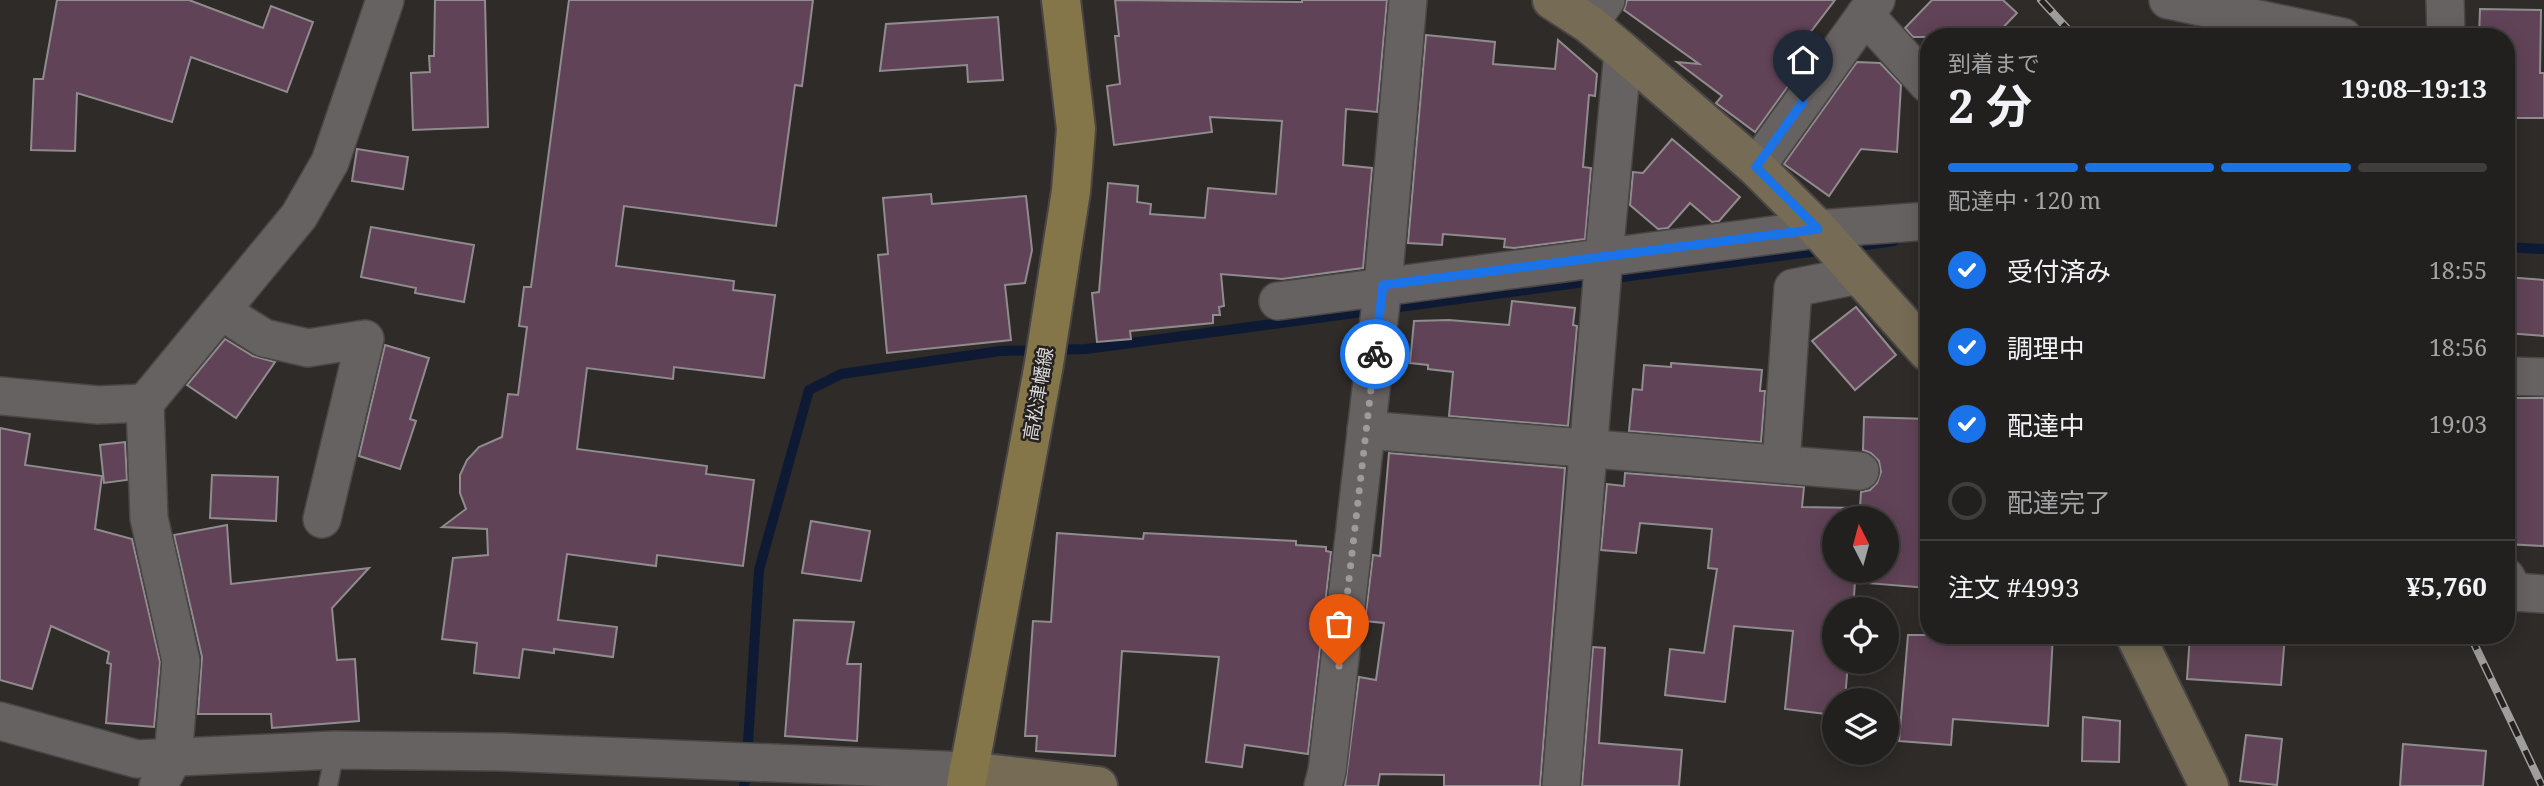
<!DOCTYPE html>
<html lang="ja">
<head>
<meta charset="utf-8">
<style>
	:root { --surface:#22201f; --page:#2a2828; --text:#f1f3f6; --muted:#a2a3a4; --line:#3f3e3d; --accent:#1a73e8 }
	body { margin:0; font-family:"Noto Serif","Noto Sans JP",serif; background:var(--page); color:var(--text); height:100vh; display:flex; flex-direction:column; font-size:26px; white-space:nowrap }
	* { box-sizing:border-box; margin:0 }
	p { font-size:23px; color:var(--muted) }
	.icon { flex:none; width:38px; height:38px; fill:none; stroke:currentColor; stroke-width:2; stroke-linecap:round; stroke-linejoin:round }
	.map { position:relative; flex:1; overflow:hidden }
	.details { position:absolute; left:1920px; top:28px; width:595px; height:616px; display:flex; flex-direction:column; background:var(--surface); border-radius:28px; box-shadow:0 4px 18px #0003,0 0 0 2px var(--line) }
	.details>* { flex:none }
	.needle { width:46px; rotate:354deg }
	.fabs { position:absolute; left:1822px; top:506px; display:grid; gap:14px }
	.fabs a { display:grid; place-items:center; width:77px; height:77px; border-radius:50%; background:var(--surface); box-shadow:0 4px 18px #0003,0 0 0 2px var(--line); font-size:35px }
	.pin { position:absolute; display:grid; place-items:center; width:60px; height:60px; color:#fff; margin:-72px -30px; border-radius:50% 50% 50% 0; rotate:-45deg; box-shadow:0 0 7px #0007 }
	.pin .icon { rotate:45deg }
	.courier { position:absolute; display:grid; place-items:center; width:70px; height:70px; margin:-35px; border:5px solid #1a73e8; border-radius:50%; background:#fff; color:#222; box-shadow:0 2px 9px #0007 }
	.overview em { font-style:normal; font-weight:700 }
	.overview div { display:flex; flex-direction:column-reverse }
	.overview { display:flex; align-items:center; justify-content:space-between; height:119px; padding:0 28px }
	h1 { font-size:46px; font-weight:700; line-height:52px }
	.bar { display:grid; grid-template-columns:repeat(4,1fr); gap:10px 7px; align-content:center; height:84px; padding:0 28px }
	.bar i { height:9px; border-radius:5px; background:var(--line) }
	.bar .on { background:var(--accent) }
	.bar p { grid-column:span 4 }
	.line { display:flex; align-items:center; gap:18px; padding:0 28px; border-top:2px solid var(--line) }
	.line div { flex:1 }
	ol { padding:0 28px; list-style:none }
	li { display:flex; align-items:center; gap:21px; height:77px }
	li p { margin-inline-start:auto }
	li .icon { padding:7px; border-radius:50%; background:var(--accent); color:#fff; stroke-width:4 }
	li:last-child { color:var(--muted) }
	li i { width:38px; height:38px; border:4px solid var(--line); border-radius:50% }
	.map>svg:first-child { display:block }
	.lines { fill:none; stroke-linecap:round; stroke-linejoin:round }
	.stream { stroke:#0e1a33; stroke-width:10 }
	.building { fill:#614357; stroke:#908c8e; stroke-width:2; fill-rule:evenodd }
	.lane-casing { stroke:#494645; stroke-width:21 }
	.street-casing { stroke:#494645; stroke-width:40 }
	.secondary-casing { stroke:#494645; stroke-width:42 }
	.primary-casing { stroke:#494645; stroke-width:42 }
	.lane { stroke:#666261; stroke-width:18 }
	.street { stroke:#666261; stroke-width:37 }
	.secondary { stroke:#766c55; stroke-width:38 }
	.primary { stroke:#857649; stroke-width:38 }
	.rail-casing { stroke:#a09e9c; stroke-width:8 }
	.rail { stroke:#242120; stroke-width:5; stroke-dasharray:16; stroke-linecap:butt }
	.done { stroke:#9e9b9a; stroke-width:7; stroke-dasharray:0 12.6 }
	.route { stroke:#1a73e8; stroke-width:9 }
	.labels { text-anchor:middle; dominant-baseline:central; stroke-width:5; stroke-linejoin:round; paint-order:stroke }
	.street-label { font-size:19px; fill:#dad8d7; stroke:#242120 }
</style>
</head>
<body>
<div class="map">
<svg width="2544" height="786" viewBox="0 0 2544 786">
	<rect width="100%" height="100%" fill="#2e2b29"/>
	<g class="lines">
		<!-- stream -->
		<g class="stream">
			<polyline points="2506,247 2544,249"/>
			<polyline points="1844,248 1894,241"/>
			<polyline points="748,743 759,570 809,390 841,374 1000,351 1086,349 1825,250"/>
			<polyline points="744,786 745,781"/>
		</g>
	</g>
	<!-- building -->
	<g class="building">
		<polygon points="57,0 189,0 263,28 271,6 313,22 287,92 191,57 172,122 77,93 75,151 31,150 34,79 43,79"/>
		<polygon points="435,0 485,0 488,127 413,130 411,73 430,72 429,56 434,56"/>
		<polygon points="569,0 813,0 802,86 795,85 776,226 624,206 616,266 734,281 733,290 775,295 764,378 674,367 673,379 587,368 577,449 707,466 706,474 754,480 743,566 657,555 656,566 567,554 558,620 617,627 613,657 554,649 554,653 523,649 519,678 474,673 477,643 442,639 453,558 488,555 487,529 442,527 466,509 460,493 460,475 467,460 479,447 502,437 508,394 518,395 527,327 519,326 524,287 531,287"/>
		<polygon points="1115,0 1302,2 1302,0 1387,0 1377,112 1346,109 1343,165 1372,168 1363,268 1282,279 1221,274 1224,306 1219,307 1220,315 1213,315 1213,323 1130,331 1131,339 1097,342 1092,293 1099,292 1108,183 1138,186 1137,202 1151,204 1150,214 1205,218 1208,188 1276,194 1282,121 1210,117 1212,132 1114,145 1107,86 1120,84 1115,36 1119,36"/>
		<polygon points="1627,0 1835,0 1790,59 1807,60 1755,132 1716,103 1722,96 1677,62 1699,64 1624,10"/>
		<polygon points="1932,0 2003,0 2017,13 1994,37 1913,37 1905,28"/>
		<polygon points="2480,9 2541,10 2540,73 2544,73 2544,118 2506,118 2506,37 2479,37"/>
		<polygon points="998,17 1003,80 968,82 967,65 880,71 886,24"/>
		<polygon points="1426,35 1495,42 1493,64 1555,69 1558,40 1597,74 1595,96 1589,95 1583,167 1591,168 1585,239 1514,248 1504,247 1505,239 1443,234 1442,245 1408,243"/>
		<polygon points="1857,62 1880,63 1901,85 1897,152 1861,149 1829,196 1784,164"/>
		<polygon points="1672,139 1740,197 1719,221 1712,222 1690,203 1668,228 1658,229 1630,205 1633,172 1643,173"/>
		<polygon points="357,149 408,157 403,189 352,181"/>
		<polygon points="931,194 932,204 1026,196 1032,250 1025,283 1005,285 1011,340 887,353 878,255 888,254 883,198"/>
		<polygon points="371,227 474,245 464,302 415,293 416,288 361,277"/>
		<polygon points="2506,277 2544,280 2544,336 2506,333"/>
		<polygon points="1512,301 1575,308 1573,325 1577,326 1568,426 1449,416 1453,372 1428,369 1428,365 1410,363 1414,321 1449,320 1509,325"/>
		<polygon points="1856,307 1896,355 1855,390 1812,341"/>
		<polygon points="225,339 253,356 275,362 236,418 187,385"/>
		<polygon points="385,345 429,358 410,419 416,421 400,469 359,456"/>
		<polygon points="1671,363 1762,370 1760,391 1765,391 1761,442 1629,431 1633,389 1642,390 1644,365 1671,367"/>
		<polygon points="2506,398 2544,398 2544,546 2506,544"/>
		<path d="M1864 417 1928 419V588L1855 582 1853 609H1834V662H1848L1845 700H1834V715L1785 709 1793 631 1734 626 1725 702 1665 695 1670 649 1704 653 1717 569 1708 568 1712 529 1640 523 1636 553 1601 550 1607 484 1624 486 1625 473 1804 487 1802 507 1860 508 1861 492 1870 490 1877 483 1881 472 1879 461 1871 453 1863 450ZM1834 518H1886V570H1834Z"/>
		<polygon points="0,428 30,434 25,465 102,476 95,529 132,539 160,662 154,727 106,723 111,664 107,663 109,652 51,626 32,689 0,680"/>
		<polygon points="125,442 127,480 104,483 100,445"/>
		<polygon points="1389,453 1565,468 1540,786 1444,786 1444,775 1380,774 1378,786 1345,786 1359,677 1376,680 1384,623 1365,621 1373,555 1380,556"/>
		<polygon points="212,475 278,477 276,521 210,518"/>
		<polygon points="811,521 870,531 861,581 802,573"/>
		<polygon points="227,525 231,584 369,568 332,608 337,660 355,659 359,721 272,728 271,714 198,714 202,657 174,535"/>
		<polygon points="1057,533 1143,539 1144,533 1296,541 1296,545 1326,547 1326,551 1331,552 1308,754 1245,745 1242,767 1206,762 1219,657 1122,651 1115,756 1036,751 1037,736 1025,736 1033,621 1051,622"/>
		<polygon points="794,620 854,622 847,664 861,664 857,741 785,736"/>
		<polygon points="1908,635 2053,635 2048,726 1953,719 1951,745 1899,741"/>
		<polygon points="2190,635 2285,635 2281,685 2187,679"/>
		<polygon points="1593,647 1605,648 1599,743 1682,750 1679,786 1582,786"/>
		<polygon points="2083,717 2120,721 2119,762 2082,761"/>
		<polygon points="2246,735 2282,739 2277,785 2240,781"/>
		<polygon points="2403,744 2486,751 2483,786 2400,786"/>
	</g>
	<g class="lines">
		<!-- lane casing -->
		<g class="lane-casing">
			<polyline id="lane" points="328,786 335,750"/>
		</g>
		<!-- street casing -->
		<g class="street-casing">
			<g id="street">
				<polyline points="2168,0 2343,37"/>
				<polyline points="2445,0 2446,37"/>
				<polyline points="1865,15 1928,84"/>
				<polyline points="1589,24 1606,0"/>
				<polyline points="1756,167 1876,0"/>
				<polyline points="1278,301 1818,229 1928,221"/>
				<polyline points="221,311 264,338 308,348 365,339 322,519"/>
				<polyline points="2506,376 2544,377"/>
				<polyline points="0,396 98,405 145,403"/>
				<polyline points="1366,430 1860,471"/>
				<polyline points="1781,464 1793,288 1859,275"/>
				<polyline points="2506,577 2514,592 2544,594"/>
				<polyline points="0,721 137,759 335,750 503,752 968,771"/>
				<polyline points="158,786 173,758 181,661 149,518 145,403 299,216 330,162 385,0"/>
				<polyline points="1323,786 1327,771 1383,285 1408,0"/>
				<polyline points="1561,786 1604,256 1623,52"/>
			</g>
		</g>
		<!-- secondary casing -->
		<g class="secondary-casing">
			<g id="secondary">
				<polyline points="1552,0 1589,24 1623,52 1756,167 1818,229 1928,352"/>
				<polyline points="2135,635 2209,786"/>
				<polyline points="968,771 1098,786"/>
			</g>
		</g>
		<!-- primary casing -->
		<g class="primary-casing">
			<polyline id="primary" points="966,786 1044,364 1071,191 1076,129 1061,0"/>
		</g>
		<!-- lane -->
		<use href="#lane" class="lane"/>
		<!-- street -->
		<use href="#street" class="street"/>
		<!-- secondary -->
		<use href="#secondary" class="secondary"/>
		<!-- primary -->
		<use href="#primary" class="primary"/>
		<!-- rail casing -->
		<g class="rail-casing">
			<g id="rail">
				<polyline points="2041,0 2075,37"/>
				<polyline points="2470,635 2542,786"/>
			</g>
		</g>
		<!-- rail -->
		<use href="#rail" class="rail"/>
	</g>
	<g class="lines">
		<!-- done -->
		<polyline class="done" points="1339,666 1375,354"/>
		<!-- route -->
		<polyline class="route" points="1375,354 1383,285 1818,229 1756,167 1803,102"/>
	</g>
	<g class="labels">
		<!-- street labels -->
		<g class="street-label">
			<text transform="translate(1038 394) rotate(-80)">高松津幡線</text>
		</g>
	</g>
</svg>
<div class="fabs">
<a><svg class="needle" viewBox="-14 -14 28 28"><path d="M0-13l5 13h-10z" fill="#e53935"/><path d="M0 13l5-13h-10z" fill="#a2a3a4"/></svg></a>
<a><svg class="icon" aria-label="locate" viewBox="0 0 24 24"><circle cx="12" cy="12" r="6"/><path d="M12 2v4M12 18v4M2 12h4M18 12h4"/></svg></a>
<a><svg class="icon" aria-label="layers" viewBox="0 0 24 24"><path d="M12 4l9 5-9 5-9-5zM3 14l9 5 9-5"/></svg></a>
</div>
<div class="pin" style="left:1339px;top:666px;background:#ea580c"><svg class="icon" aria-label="bag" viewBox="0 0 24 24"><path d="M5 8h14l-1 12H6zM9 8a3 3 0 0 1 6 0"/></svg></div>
<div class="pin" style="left:1803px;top:102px;background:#1f2937"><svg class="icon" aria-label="home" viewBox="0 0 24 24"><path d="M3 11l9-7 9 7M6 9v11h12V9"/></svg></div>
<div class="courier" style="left:1375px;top:354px"><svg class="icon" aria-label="bike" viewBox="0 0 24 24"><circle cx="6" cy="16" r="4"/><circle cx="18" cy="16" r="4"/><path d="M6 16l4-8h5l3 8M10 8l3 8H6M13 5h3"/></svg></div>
<section class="details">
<div class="overview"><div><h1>2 分</h1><p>到着まで</p></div><em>19:08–19:13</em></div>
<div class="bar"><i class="on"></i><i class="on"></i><i class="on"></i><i></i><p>配達中 · 120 m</p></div>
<ol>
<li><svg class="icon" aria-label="check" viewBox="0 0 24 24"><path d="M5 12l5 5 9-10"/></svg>受付済み<p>18:55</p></li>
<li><svg class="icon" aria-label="check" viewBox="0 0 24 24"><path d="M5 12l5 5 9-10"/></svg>調理中<p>18:56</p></li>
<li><svg class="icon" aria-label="check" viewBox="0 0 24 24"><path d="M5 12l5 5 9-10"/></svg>配達中<p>19:03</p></li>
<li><i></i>配達完了</li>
</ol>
<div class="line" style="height:91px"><div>注文 #4993</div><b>¥5,760</b></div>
</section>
</div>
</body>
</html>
